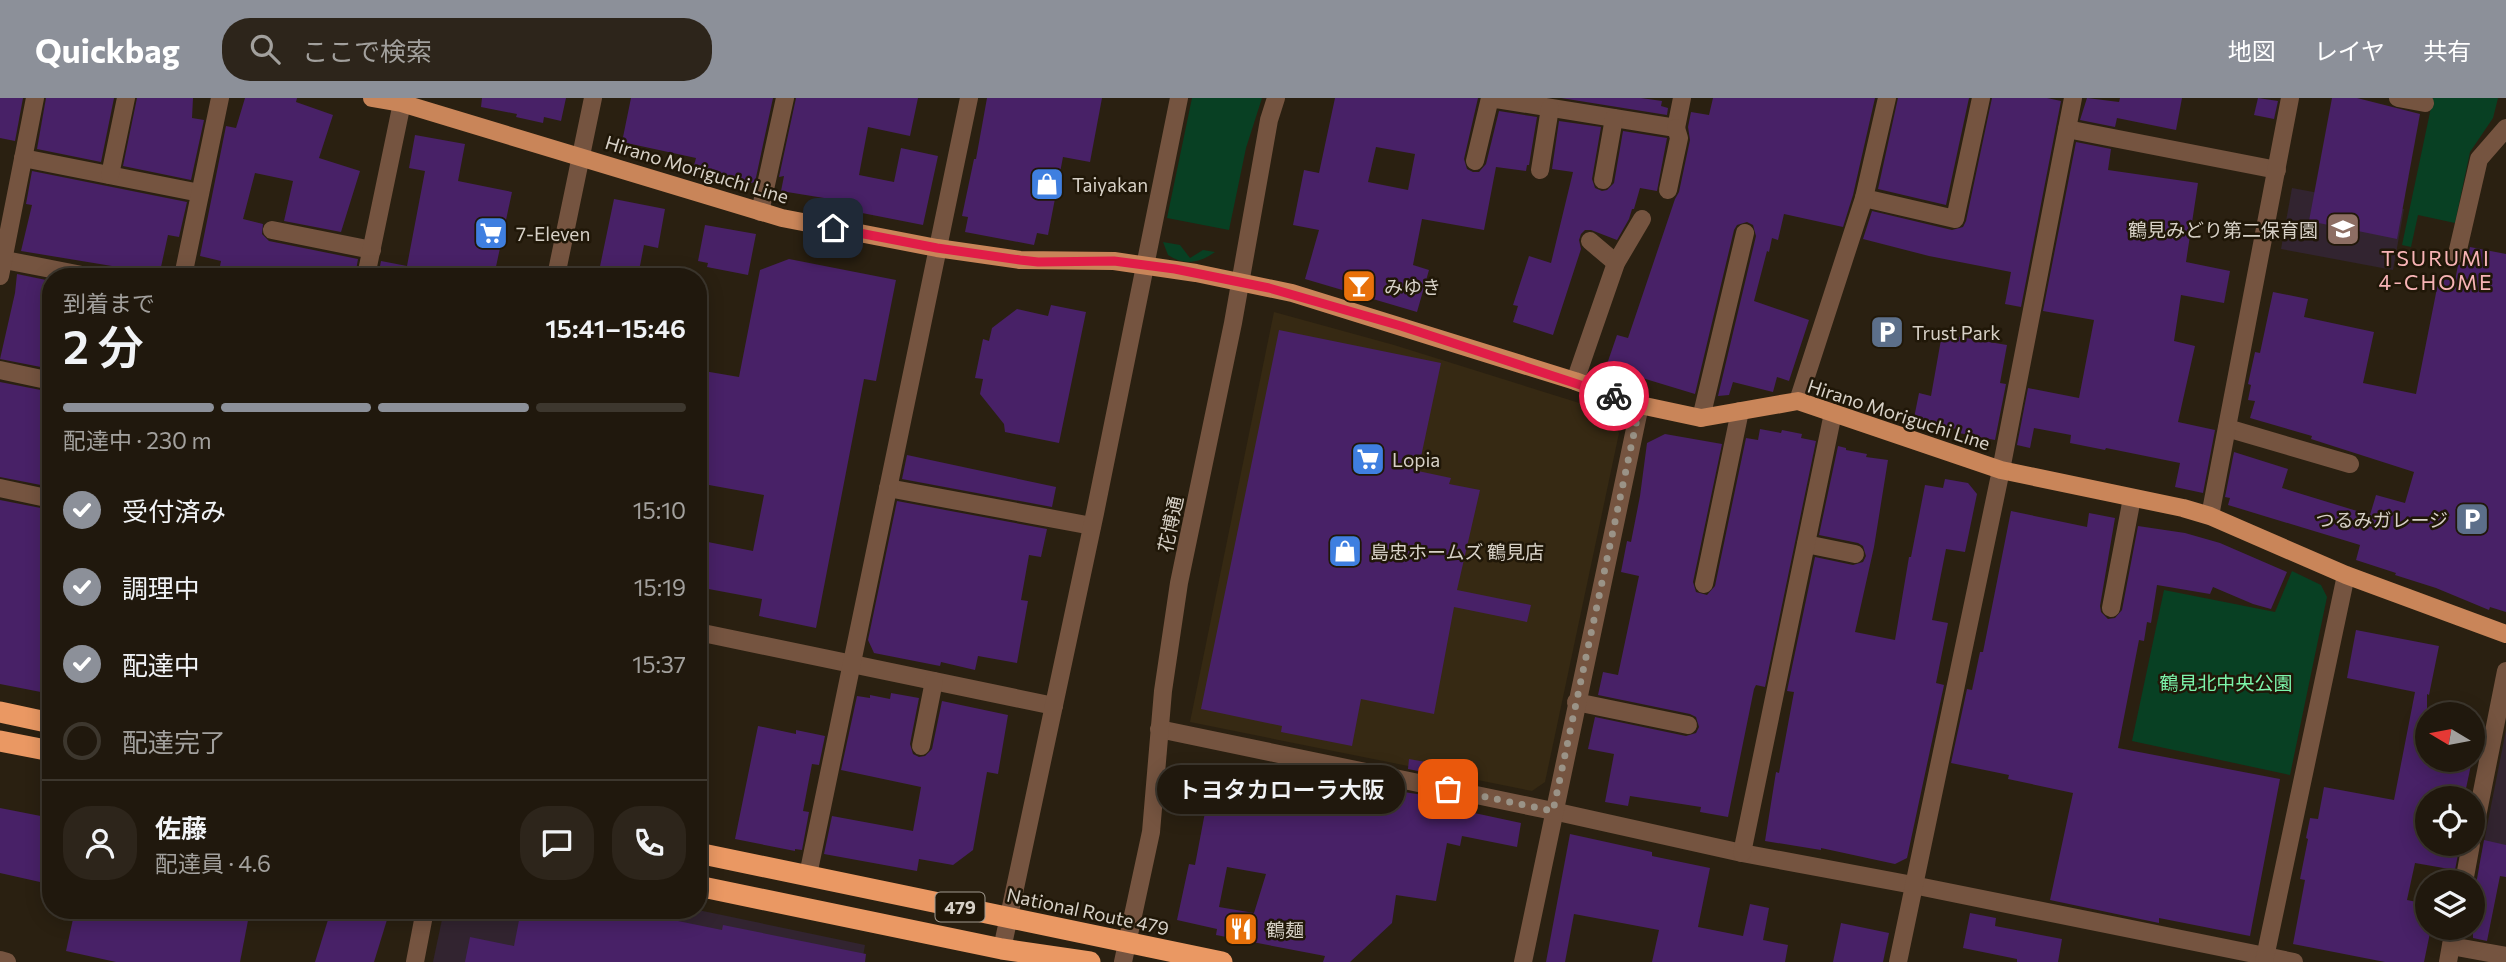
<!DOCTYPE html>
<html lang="ja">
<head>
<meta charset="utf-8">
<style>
	:root { --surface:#20180d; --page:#2d251b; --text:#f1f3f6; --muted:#a2a09d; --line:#3d372e; --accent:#8c9099 }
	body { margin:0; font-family:Commissioner,"Noto Sans JP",sans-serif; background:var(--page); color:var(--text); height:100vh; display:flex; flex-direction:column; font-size:26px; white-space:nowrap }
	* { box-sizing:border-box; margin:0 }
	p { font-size:23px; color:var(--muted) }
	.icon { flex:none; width:38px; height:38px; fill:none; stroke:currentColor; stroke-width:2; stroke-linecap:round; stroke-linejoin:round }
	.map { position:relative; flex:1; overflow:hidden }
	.sheet { position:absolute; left:42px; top:170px; width:665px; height:651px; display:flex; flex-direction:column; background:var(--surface); border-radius:28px; box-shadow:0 4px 18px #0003,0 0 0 2px var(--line) }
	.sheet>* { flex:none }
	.needle { width:46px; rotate:280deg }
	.buttons { position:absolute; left:2415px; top:604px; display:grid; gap:14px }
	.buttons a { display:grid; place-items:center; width:70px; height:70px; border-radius:50%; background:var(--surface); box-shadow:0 4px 18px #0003,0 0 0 2px var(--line); font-size:35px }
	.pin { position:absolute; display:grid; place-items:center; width:60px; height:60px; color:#fff; margin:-30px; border-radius:14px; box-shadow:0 4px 10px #0006 }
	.courier { position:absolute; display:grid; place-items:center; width:70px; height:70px; margin:-35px; border:5px solid #e11d48; border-radius:50%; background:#fff; color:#222; box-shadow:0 2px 9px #0007 }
	.bubble { position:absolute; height:49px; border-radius:24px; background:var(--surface); box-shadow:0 4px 18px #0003,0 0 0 2px var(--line); font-size:23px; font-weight:600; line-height:49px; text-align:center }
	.head em { font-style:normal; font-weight:600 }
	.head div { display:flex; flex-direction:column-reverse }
	.head { display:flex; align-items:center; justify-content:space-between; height:119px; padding:0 21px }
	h1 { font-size:46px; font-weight:600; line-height:52px }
	.bar { display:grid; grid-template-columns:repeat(4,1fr); gap:10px 7px; align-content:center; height:84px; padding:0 21px }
	.bar i { height:9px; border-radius:5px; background:var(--line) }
	.bar .on { background:var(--accent) }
	.bar p { grid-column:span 4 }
	.line { display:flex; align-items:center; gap:18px; padding:0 21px; border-top:2px solid var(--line) }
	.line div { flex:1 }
	.round { display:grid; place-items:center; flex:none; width:74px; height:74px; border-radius:28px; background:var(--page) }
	ol { padding:0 21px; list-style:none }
	li { display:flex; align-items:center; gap:21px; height:77px }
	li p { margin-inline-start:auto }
	li .icon { padding:7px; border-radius:50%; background:var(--accent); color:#fff; stroke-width:4 }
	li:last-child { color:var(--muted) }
	li i { width:38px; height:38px; border:4px solid var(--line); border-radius:50% }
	header { display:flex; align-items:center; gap:42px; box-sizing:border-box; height:98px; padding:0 35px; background:var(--accent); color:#fff }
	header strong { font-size:33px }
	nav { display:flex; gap:38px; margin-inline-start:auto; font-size:24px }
	.search { width:490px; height:63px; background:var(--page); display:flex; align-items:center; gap:18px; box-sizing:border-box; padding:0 24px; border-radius:28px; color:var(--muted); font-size:26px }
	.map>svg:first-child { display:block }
	.built { fill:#362913 }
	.education { fill:#322430 }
	.green { fill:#084023 }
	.building { fill:#482167; fill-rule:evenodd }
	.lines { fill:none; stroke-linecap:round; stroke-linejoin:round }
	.minor { stroke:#755440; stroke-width:18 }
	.major { stroke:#c98559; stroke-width:18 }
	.highway { stroke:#ea9863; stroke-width:21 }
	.done { stroke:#9a9387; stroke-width:7; stroke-dasharray:0 12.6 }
	.route { stroke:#e11d48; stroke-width:9 }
	.labels { text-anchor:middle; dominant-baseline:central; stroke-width:5; stroke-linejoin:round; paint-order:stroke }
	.shield { fill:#201708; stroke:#a0998e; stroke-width:2 }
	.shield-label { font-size:18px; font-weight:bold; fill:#d7d1c7 }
	.street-label { font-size:19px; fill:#d7d1c7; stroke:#201708 }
	.poi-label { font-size:19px; fill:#d7d1c7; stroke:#201708; text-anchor:start }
	.park-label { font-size:19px; fill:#7cf5ab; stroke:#201708 }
	.neighbourhood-label { font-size:21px; letter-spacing:2px; fill:#f7b3b5; stroke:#201708 }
</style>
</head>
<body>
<header>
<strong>Quickbag</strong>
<div class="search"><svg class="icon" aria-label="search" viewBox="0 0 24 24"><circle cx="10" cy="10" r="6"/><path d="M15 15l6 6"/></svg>ここで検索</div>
<nav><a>地図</a><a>レイヤ</a><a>共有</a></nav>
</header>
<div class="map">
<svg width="2506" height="864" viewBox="0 0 2506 864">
	<rect width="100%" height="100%" fill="#2a2011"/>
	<!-- built -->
	<polygon class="built" points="1274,214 1394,247 1605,313 1619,335 1545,684 1532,693 1190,624"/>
	<!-- education -->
	<g class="education">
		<polygon points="2292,90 2404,111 2393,172 2281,151"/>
		<polygon points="2506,632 2506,775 2479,769"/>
		<polygon points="444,812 698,812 865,847 862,864 433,864"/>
	</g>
	<!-- green -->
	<g class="green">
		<polygon points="1192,0 1262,0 1246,50 1229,132 1167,120"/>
		<polygon points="2433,0 2498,0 2493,20 2470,54 2455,125 2418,117 2411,149 2402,147"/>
		<path d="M1163 144 1180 147 1190 160 1203 152 1215 154C1200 165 1184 168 1168 157Z"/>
		<polygon points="2292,473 2321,487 2327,499 2290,677 2132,643 2164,492 2275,514"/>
	</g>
	<!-- building -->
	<g class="building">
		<polygon points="0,0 23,0 15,43 0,40"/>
		<polygon points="46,0 114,0 101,64 37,51"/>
		<polygon points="137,0 193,0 192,20 204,22 191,82 123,68"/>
		<polygon points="245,0 297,0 296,4 333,17 319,60 360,73 341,134 284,123 293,83 255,75 243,121 263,126 262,136 269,143 358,161 355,178 218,178 221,163 200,158 226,28 236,30"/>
		<polygon points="482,0 566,0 561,23 544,19 543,25 516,19 517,16 481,9"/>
		<polygon points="631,0 773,0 755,84 743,87 693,71 696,60 622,44"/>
		<polygon points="796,0 918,0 910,38 868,29 859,77 894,84 901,50 938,58 923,127 857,114 823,105 824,100 781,93 784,78 779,79"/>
		<polygon points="987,0 1102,0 1090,64 1063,59 1048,137 1037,135 1034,147 965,134 968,119 962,118 974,61 976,61"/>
		<path d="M1335 0H1478L1464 61 1467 71 1473 74H1479L1486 66 1499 13 1537 19 1529 67H1527L1526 73 1496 69 1484 132 1422 121 1413 167 1429 172 1417 214 1305 181 1319 132 1293 127 1304 72 1319 75ZM1376 49 1415 56 1408 92 1368 84Z"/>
		<polygon points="1561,0 1641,0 1662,3 1661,8 1668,10 1667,17"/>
		<polygon points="1713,0 1875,0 1853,97 1843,129 1784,116 1778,142 1772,140 1769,154 1767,153 1754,203 1809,222 1789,283 1777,279 1773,294 1733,284 1729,297 1718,298 1756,138 1753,127 1747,124 1737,127 1734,132 1695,296 1606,269 1617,237 1628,240 1675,101 1679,94 1690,42 1688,29 1691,14 1709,17"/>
		<polygon points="1898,0 1969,0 1946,107 1878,91"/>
		<polygon points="1992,0 2047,0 2061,3 2021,209 2005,206 2011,174 1929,158 1863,141 1872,113 1952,132 1963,129 1966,123"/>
		<polygon points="2087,0 2119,4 2120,0 2182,0 2176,32 2117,20 2115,29 2080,22"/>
		<polygon points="2258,0 2278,3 2274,21 2254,17"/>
		<polygon points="2332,0 2357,0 2420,16 2397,141 2309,123"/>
		<polygon points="1559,23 1601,29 1592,81 1595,90 1602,93 1607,92 1614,85 1623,33 1667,40 1657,93 1640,90 1634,111 1632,111 1629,121 1617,142 1591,132 1585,132 1581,136 1579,142 1581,151 1553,237 1513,224 1518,208 1513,207 1529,158 1551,165 1573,74 1552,71"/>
		<polygon points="415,37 465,46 458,83 512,94 494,178 378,178 381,163 407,168 425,73 409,70"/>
		<polygon points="2076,44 2111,51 2108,72 2198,85 2186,164 2230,173 2224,205 2181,197 2174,243 2195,248 2178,324 2215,332 2203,395 2175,389 2180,365 2106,350 2105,352 2070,345 2071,337 2034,330 2030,350 2017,347 2028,290 2079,300 2094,222 2043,213"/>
		<polygon points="32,73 187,104 179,139 168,137 159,178 122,178 124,170 21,153 32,107 26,106"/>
		<polygon points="614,101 665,111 658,150 644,147 638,178 598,178"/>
		<polygon points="705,127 756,136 748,177 707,169 708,165 698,163"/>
		<polygon points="2470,149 2506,156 2506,514 2490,509 2489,512 2436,490 2395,477 2396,475 2356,462 2360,447 2228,407 2230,400 2225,399 2234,354 2288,371 2282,390 2370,417 2376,397 2405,405 2414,374 2311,341 2312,338 2250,320 2255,303 2248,302 2251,287 2248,286 2255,254 2260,255 2273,194 2308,201 2304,219 2374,234 2363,285 2416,296 2439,180 2455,183 2458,167 2467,165"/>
		<polygon points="789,161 896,182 876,283 864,281 816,530 759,518 762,501 698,489 698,442 753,453 764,397 698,385 698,272 739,279 760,172"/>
		<polygon points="17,176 51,183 51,271 0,261 15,195"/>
		<polygon points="1051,207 1086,214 1059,345 1005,334 1004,326 980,296 983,281 975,280 983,241 989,243 992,230 1017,211 1048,218"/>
		<polygon points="1279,232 1441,265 1418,373 1451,380 1449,386 1480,392 1457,492 1531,507 1527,524 1454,509 1434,616 1361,601 1352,648 1281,634 1282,628 1201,611"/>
		<polygon points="1942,236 2007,247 2000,285 2006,286 1995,342 1959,335 1960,332 1914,320 1919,295 1931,298"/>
		<polygon points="0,284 51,294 51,389 0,379"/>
		<polygon points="1760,331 1781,335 1782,332 1802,336 1801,340 1816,343 1765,589 1756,587 1754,591 1728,719 1700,714 1701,709 1630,698 1628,708 1605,704 1614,656 1588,651 1595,619 1686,638 1696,635 1699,629 1696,619 1690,616 1598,597 1603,574 1618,577 1639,478 1621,474 1627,443 1631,444 1640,398 1647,345 1665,336 1722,346 1693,484 1696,494 1707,497 1715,488 1746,340 1758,342"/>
		<polygon points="1838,348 1846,350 1846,352 1867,356 1866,359 1888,362 1874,449 1855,534 1895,542 1909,459 1911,459 1925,387 1943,390 1945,381 1968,385 1977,396 1965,454 1946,451 1932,522 1948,525 1936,585 1944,587 1907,760 1895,766 1821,750 1821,752 1765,743 1776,674 1779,675 1794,594 1787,593 1815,459 1853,467 1863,464 1866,458 1863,448 1858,445 1819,437"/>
		<polygon points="907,357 1056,389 1052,409 902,381"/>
		<polygon points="0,402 51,412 51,596 0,586"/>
		<polygon points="897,403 1047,431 1041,459 1029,457 1021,502 1028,503 1017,565 978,558 975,572 941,564 940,568 874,555 868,542"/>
		<polygon points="2011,413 2087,429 2089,415 2115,420 2100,508 2101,514 2108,521 2115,520 2122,512 2138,428 2185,435 2220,445 2287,474 2271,511 2253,506 2213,489 2210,496 2157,487 2151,525 2147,524 2144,543 2139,542 2118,650 2280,681 2250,838 2159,820 2159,825 2050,802 2073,695 2008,681 2009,677 1951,665 1967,591 1972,592 1980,554 1983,554"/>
		<polygon points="2356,532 2439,548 2429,597 2427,596 2427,662 2472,662 2464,700 2427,700 2427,746 2460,746 2455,772 2415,765 2407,802 2427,806 2427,830 2431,830 2424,864 2385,864 2293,846 2305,782 2300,781 2308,741 2306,740 2310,720 2318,721 2324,689 2394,702 2415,594 2347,580"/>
		<polygon points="891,595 919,600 910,646 913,656 919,659 925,658 932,651 942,603 1008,617 998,676 987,674 973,752 953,767 919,761 917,773 824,756 832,718 913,733 921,689 841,672 857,598 870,600 870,597 890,601"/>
		<polygon points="758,628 796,636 796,632 825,638 819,667 812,666 803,713 809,714 802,752 795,751 795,753 735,741"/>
		<polygon points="1409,661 1431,665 1428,675 1408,671"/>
		<path d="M1210 672 1282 687 1281 691 1370 717 1377 694 1403 698 1404 694 1423 697 1421 702 1465 710V713L1521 725 1517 749 1462 738 1460 748 1447 745 1436 803 1396 797 1392 825 1350 864H1323L1325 858 1216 837 1217 831 1177 822 1189 766 1195 767 1206 709 1203 708ZM1227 769 1266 776 1254 815 1219 809Z"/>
		<polygon points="0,710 51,720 51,759 46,758 40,784 0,775"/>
		<polygon points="1570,736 1652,754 1652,758 1710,770 1698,829 1743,838 1750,806 1769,810 1763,842 1788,847 1785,864 1652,864 1659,832 1574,816 1565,864 1546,864"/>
		<polygon points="2484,742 2506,747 2506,779 2500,778 2487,843 2473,840 2473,803"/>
		<polygon points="75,812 250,812 240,864 116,864 66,853"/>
		<polygon points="331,812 390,812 374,864 315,864"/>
		<polygon points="521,812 624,812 722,832 723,827 866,856 865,864 465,864 470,839 514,848"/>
		<polygon points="1970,815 1996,820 1995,828 2062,841 2058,864 2017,864 2017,861 1963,850"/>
		<polygon points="1841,825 1889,835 1883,864 1833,864"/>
	</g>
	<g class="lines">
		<!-- minor -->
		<g class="minor">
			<polyline points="2398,0 2425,5"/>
			<polyline points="2067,31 2277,72"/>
			<polyline points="23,60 200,95"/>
			<polyline points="1475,63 1490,0 1676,30 1682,0"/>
			<polyline points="1540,72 1550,10"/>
			<polyline points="110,77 126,0"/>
			<polyline points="1603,82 1614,20"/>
			<polyline points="1668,92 1679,40 1676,30"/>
			<polyline points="1864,100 1955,121 1981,0"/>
			<polyline points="760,114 785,0"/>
			<polyline points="272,132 372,152"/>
			<polyline points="1590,143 1616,165"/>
			<polyline points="2457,156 2479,61 2506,30"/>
			<polyline points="0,161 87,178"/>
			<polyline points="0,178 35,0"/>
			<polyline points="183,178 220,0"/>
			<polyline points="366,178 403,0"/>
			<polyline points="556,178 593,0"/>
			<polyline points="0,272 51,283"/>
			<polyline points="1575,283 1616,165 1642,121"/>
			<polyline points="1798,303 1864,100 1887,0"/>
			<polyline points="1701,320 1745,135"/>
			<polyline points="2227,330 2350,366"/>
			<polyline points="0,390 51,401"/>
			<polyline points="888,390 1092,428"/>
			<polyline points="2210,418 2290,0"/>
			<polyline points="1806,446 1855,456"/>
			<polyline points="1704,486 1740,313"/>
			<polyline points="2111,510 2132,400"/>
			<polyline points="698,534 1054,608"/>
			<polyline points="1576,604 1688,627"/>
			<polyline points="1159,631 1553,713 1742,755 1913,787 2294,864"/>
			<polyline points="921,648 934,583"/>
			<polyline points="2473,739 2506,573"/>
			<polyline points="1742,755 1833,315"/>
			<polyline points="808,777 969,0"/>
			<polyline points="2464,784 2471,746"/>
			<polyline points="2451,848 2506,858"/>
			<polyline points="1002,851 1095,415 1179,0"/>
			<polyline points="0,862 7,864"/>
			<polyline points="415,864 425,812"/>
			<polyline points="1123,864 1151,734 1163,593 1179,485 1233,225 1269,22 1276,0"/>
			<polyline points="1523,864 1640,307"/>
			<polyline points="1898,864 2001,372 2073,0"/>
			<polyline points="2264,864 2346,477"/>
			<polyline points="2448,864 2454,830"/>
		</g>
		<!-- major -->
		<polyline class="major" points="372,0 401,5 782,120 937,150 1020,162 1114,163 1196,175 1292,195 1575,283 1640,307 1701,320 1798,303 2001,372 2183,410 2210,418 2346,477 2506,536"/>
		<!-- highway -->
		<g class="highway">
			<polyline points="0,614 51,625"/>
			<polyline points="0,643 51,653"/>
			<polyline points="698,755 1222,864"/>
			<polyline points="698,788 1002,851 1090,864"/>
		</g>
	</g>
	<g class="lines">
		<!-- done -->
		<polyline class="done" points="1448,691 1553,713 1640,307 1614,298"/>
		<!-- route -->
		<polyline class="route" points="833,130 937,150 1020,162 1038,164 1114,163 1175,171 1269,190 1401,228 1614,298"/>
	</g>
	<!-- icons -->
	<defs>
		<g id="shop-square" transform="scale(1.75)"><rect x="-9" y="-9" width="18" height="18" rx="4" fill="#3f7fe0" stroke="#201708"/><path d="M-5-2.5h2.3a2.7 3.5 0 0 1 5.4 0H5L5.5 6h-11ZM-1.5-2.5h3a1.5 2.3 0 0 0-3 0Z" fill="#fff"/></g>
		<g id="school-square" transform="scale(1.75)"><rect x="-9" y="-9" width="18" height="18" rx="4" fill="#8d6e63" stroke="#201708"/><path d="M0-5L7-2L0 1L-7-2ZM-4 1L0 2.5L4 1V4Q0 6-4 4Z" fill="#fff"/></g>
		<g id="supermarket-square" transform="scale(1.75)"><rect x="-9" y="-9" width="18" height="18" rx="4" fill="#3f7fe0" stroke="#201708"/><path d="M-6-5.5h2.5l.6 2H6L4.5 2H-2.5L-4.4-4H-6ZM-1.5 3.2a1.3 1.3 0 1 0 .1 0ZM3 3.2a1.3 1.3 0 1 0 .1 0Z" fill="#fff"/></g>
		<g id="bar-square" transform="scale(1.75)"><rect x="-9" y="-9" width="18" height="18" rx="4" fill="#e8710a" stroke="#201708"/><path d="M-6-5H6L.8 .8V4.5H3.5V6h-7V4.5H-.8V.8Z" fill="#fff"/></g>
		<g id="parking-square" transform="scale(1.75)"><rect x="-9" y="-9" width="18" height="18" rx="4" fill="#5c6f8a" stroke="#201708"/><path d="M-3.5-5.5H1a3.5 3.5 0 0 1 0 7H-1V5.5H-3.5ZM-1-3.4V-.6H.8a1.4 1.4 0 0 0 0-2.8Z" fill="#fff"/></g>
		<g id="restaurant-square" transform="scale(1.75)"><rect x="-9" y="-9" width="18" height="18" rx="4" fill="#e8710a" stroke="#201708"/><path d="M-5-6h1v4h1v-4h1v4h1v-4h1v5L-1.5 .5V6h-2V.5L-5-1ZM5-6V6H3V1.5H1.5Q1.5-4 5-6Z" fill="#fff"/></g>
	</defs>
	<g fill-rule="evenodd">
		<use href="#shop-square" x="1047" y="86"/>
		<use href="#school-square" x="2343" y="131"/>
		<use href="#supermarket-square" x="491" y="135"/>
		<use href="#bar-square" x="1359" y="188"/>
		<use href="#parking-square" x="1887" y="234"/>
		<use href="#supermarket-square" x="1368" y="361"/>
		<use href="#parking-square" x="2472" y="421"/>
		<use href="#shop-square" x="1345" y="453"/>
		<use href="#restaurant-square" x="1241" y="831"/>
	</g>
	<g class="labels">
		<!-- shield labels -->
		<rect class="shield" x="935.5" y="794.5" width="49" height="29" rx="5"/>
		<g class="shield-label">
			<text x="960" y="809">479</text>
		</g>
		<!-- street labels -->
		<g class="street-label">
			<text transform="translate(697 71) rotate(17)">Hirano Moriguchi Line</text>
			<text transform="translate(1899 316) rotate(18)">Hirano Moriguchi Line</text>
			<text transform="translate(1170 426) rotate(-78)">花博通</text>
			<text transform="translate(1088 813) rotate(12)">National Route 479</text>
		</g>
		<!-- poi labels -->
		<g class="poi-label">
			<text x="1072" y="86">Taiyakan</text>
			<text x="2318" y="131" text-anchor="end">鶴見みどり第二保育園</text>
			<text x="516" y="135">7-Eleven</text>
			<text x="1384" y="188">みゆき</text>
			<text x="1912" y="234">Trust Park</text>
			<text x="1392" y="361">Lopia</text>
			<text x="2448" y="421" text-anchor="end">つるみガレージ</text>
			<text x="1370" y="453">島忠ホームズ 鶴見店</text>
			<text x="1266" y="831">鶴麺</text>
		</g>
		<!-- park labels -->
		<g class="park-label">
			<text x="2226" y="584">鶴見北中央公園</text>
		</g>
		<!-- neighbourhood labels -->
		<g class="neighbourhood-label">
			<text x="2436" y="159">TSURUMI<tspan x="2436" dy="24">4-CHOME</tspan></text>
		</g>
	</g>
</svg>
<div class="buttons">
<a><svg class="needle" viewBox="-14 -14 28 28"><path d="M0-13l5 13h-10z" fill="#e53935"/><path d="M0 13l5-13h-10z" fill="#a2a09d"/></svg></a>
<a><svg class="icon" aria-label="locate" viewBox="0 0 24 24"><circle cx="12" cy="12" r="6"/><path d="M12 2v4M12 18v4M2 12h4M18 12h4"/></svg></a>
<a><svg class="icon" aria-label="layers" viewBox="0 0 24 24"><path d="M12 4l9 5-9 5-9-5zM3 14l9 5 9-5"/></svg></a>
</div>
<div class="pin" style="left:1448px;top:691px;background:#ea580c"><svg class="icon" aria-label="bag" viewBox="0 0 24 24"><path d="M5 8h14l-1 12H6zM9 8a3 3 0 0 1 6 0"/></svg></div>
<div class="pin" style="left:833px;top:130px;background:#1f2937"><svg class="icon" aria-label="home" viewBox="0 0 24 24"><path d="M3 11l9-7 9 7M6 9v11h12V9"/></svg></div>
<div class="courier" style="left:1614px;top:298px"><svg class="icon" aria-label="bike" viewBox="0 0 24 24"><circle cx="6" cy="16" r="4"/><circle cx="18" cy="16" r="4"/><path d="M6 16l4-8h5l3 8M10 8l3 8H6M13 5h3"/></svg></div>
<div class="bubble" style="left:1157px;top:667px;width:248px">トヨタカローラ大阪</div>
<section class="sheet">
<div class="head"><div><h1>2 分</h1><p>到着まで</p></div><em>15:41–15:46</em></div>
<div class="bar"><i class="on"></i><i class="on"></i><i class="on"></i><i></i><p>配達中 · 230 m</p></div>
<ol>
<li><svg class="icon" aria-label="check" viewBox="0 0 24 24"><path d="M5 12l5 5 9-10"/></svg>受付済み<p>15:10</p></li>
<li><svg class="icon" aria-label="check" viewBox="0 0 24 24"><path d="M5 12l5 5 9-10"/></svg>調理中<p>15:19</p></li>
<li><svg class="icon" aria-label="check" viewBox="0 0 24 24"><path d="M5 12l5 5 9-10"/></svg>配達中<p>15:37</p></li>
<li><i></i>配達完了</li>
</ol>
<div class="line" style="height:126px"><a class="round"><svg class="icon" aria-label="person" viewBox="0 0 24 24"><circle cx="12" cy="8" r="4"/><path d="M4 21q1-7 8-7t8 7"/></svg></a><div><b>佐藤</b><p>配達員 · 4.6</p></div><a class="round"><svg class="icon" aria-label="chat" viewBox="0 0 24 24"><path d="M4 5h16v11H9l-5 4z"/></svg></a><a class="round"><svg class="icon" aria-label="phone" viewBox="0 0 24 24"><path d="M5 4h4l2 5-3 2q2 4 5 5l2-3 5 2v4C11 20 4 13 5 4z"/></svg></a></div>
</section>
</div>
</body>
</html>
